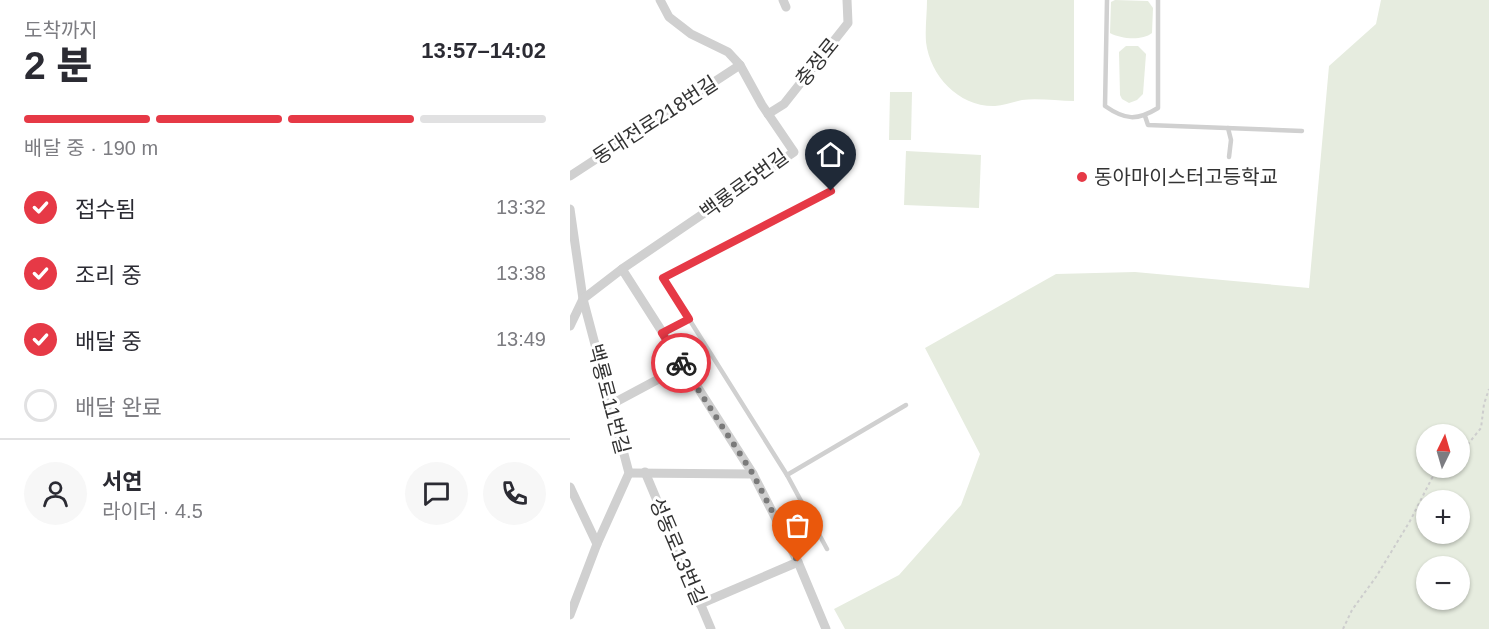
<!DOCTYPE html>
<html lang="ko">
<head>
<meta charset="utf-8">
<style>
	:root { --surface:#fff; --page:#f7f7f7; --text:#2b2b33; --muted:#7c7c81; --line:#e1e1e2; --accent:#e63946 }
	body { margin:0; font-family:Arial,"Noto Sans KR",sans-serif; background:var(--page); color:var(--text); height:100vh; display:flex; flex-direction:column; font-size:22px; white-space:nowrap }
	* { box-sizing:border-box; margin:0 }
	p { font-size:20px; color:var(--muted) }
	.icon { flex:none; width:33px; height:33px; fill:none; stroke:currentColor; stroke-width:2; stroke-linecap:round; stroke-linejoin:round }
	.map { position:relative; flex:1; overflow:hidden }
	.sheet { display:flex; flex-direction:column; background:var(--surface); width:570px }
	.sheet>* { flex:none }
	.needle { width:39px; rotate:5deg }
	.fabs { position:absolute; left:846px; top:424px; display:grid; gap:12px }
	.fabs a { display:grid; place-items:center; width:54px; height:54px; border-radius:50%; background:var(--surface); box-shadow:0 2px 4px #0004; font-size:30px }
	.pin { position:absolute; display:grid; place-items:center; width:51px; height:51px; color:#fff; margin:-62px -26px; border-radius:50% 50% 50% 0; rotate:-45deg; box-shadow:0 0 6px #0007 }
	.pin .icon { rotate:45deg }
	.courier { position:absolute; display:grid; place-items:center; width:60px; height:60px; margin:-30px; border:4px solid #e63946; border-radius:50%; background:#fff; color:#222; box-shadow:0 2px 8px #0007 }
	.overview em { font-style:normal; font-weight:800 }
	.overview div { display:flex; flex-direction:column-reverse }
	.overview { display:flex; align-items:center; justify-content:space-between; height:102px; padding:0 24px }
	h1 { font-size:39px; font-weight:800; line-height:45px }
	.bar { display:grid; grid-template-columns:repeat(4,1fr); gap:9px 6px; align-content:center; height:72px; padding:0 24px }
	.bar i { height:8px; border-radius:4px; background:var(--line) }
	.bar .current { background:var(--accent) }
	.bar p { grid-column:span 4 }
	.line { display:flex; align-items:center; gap:15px; padding:0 24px; border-top:2px solid var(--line) }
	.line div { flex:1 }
	.round { display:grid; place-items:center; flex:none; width:63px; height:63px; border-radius:32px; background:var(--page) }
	ol { padding:0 24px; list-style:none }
	li { display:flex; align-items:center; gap:18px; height:66px }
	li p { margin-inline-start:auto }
	li .icon { padding:6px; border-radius:50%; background:var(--accent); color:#fff; stroke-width:4 }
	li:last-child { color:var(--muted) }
	li i { width:33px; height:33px; border:3px solid var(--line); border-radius:50% }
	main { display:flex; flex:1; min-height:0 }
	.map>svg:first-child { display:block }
	.green { fill:#e6ecdf; fill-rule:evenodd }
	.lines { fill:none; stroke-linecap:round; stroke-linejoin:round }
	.path { stroke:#cdcdcd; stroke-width:2; stroke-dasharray:3 3; stroke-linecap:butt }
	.service { stroke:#d0d0d0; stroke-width:4.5 }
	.minor { stroke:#d0d0d0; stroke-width:9 }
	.done { stroke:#7a7a7a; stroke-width:6; stroke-dasharray:0 10.8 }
	.route { stroke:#e63946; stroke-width:8 }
	.poi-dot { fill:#e63946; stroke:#fff; stroke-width:2 }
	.labels { text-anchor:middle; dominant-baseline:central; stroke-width:6; stroke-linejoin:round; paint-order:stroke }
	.street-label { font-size:20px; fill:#333; stroke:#fff }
	.poi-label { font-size:20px; fill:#333; stroke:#fff; text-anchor:start }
</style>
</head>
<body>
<main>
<section class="sheet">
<div class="overview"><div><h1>2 분</h1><p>도착까지</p></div><em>13:57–14:02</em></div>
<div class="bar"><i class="current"></i><i class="current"></i><i class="current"></i><i></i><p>배달 중 · 190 m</p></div>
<ol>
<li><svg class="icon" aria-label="check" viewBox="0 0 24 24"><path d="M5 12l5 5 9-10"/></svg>접수됨<p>13:32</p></li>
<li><svg class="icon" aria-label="check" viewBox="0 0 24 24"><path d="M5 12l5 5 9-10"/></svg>조리 중<p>13:38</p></li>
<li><svg class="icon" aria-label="check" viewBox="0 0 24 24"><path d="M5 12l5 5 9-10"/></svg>배달 중<p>13:49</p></li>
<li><i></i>배달 완료</li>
</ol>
<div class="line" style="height:108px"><a class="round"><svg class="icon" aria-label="person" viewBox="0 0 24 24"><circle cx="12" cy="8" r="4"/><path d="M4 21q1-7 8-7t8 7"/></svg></a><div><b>서연</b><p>라이더 · 4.5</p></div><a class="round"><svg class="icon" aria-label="chat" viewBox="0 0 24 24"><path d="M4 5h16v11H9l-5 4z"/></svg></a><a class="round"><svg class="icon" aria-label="phone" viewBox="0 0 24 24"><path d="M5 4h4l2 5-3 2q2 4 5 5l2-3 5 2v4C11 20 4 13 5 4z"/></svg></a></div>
</section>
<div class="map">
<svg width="919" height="629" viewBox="0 0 919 629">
	<rect width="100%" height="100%" fill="#fff"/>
	<!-- green -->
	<g class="green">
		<path d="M357 0H504V101C488 101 468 98 452 100 443 102 434 105 425 106 389 107 360 76 356 42 355 28 357 14 357 0Z"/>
		<path d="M545 0 578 1 583 8 582 33C572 41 551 39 540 33L541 2Z"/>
		<path d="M811 0H919V629H275L264 609 329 575 391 505 410 454 355 348 486 274 565 272 739 288 759 66 806 24ZM856 435H890V468H856ZM856 501H890V534H856ZM856 567H890V600H856Z"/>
		<polygon points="556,46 568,46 576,54 573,94 567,100 559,103 552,99 550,95 549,52"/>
		<polygon points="320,92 342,92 341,140 319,140"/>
		<polygon points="336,151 411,155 409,208 334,205"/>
	</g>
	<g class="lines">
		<!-- path -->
		<g class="path">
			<polyline points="890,454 911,428 914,404 919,389"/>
			<polyline points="773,629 782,610 806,577 840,521 862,478 874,468"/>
		</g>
		<!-- service -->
		<g class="service">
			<path d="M537 0 535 106C555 120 567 121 588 108V0"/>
			<polyline points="575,116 578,125 732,131"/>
			<polyline points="658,128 661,140 659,157"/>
			<polyline points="119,319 93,278 261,191"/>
			<polyline points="92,333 119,319 217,475 257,549"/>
			<polyline points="217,475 336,405"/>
		</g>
		<!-- minor -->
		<g class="minor">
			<polyline points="213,0 216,7"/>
			<polyline points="198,114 214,104 278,23 277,0"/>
			<polyline points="0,176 170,65"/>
			<polyline points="0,209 13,299 59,473 27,544 0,615"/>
			<polyline points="52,269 183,474 228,562 256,629"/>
			<polyline points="0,326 13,299 52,269 224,152 192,105 170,65 158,52 121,34 99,17 90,0"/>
			<polyline points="40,405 113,366"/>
			<polyline points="75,472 141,629"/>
			<polyline points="59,473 183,474"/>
			<polyline points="0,487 27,544"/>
			<polyline points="130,604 228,562"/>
		</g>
	</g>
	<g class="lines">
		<!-- done -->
		<polyline class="done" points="111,363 183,474 228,562"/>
		<!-- route -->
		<polyline class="route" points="111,363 92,333 119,319 93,278 261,191"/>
	</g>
	<!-- markers -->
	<circle class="poi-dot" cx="512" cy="177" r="6"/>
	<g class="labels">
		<!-- street labels -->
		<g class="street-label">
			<text transform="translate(247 62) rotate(-51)">충정로</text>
			<text transform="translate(85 120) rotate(-33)">동대전로218번길</text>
			<text transform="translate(174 184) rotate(-36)">백룡로5번길</text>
			<text transform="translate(39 399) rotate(75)">백룡로11번길</text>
			<text transform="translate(108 551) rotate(67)">성동로13번길</text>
		</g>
		<!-- poi labels -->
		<g class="poi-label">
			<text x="524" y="177">동아마이스터고등학교</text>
		</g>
	</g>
</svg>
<div class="fabs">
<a><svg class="needle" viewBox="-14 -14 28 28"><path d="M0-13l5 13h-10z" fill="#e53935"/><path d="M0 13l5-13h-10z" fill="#7c7c81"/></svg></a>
<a>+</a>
<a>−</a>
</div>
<div class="pin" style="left:228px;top:562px;background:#ea580c"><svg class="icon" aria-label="bag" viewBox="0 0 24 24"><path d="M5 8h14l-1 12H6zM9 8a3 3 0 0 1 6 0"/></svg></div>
<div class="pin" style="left:261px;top:191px;background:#1f2937"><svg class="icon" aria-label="home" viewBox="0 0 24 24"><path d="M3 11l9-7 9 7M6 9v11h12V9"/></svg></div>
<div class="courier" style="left:111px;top:363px"><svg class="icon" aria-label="bike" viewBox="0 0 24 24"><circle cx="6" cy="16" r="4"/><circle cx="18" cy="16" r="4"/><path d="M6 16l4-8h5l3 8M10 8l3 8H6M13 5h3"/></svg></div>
</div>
</main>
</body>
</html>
